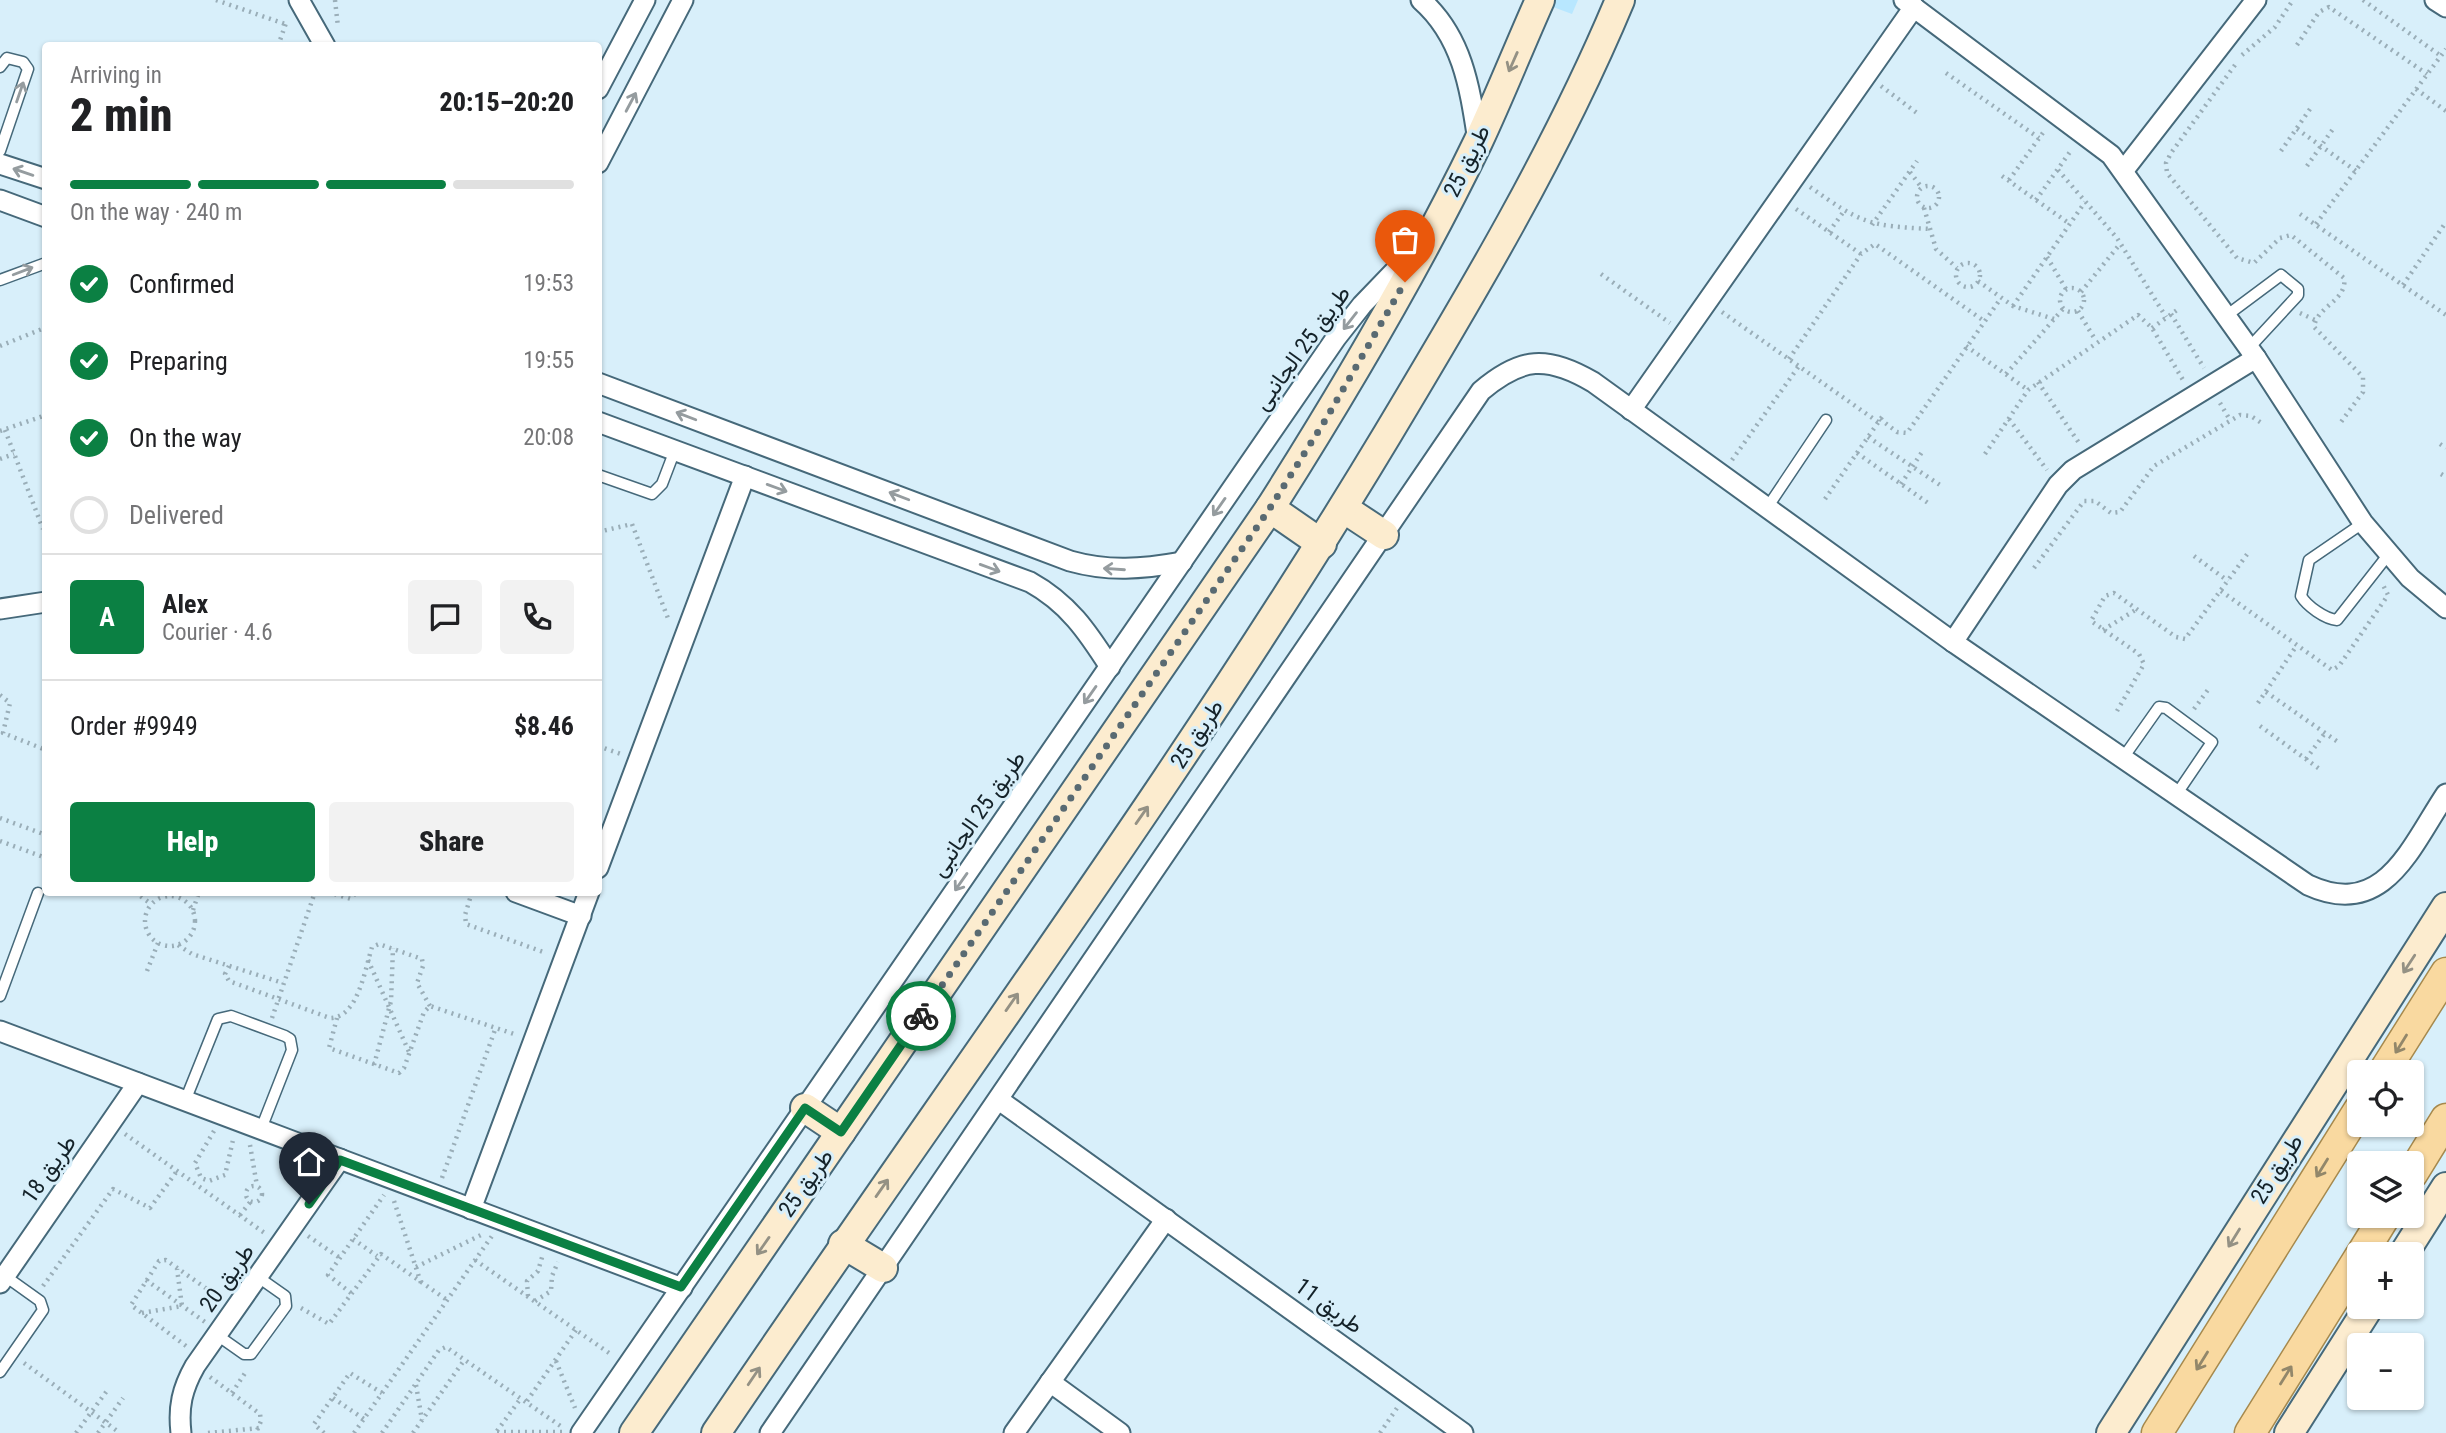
<!DOCTYPE html>
<html lang="en">
<head>
<meta charset="utf-8">
<style>
	:root { --surface:#fff; --page:#f2f2f2; --text:#202124; --muted:#757577; --line:#e0e0e0; --accent:#0b8043 }
	body { margin:0; font-family:"Roboto Condensed",Vazirmatn,sans-serif; background:var(--page); color:var(--text); height:100vh; display:flex; flex-direction:column; font-size:26px; white-space:nowrap }
	* { box-sizing:border-box; margin:0 }
	p { font-size:23px; color:var(--muted) }
	.icon { flex:none; width:38px; height:38px; fill:none; stroke:currentColor; stroke-width:2; stroke-linecap:round; stroke-linejoin:round }
	.map { position:relative; flex:1; overflow:hidden }
	.panel { position:absolute; left:42px; top:42px; width:560px; height:854px; display:flex; flex-direction:column; background:var(--surface); border-radius:7px; box-shadow:0 2px 5px #0004 }
	.panel>* { flex:none }
	.fabs { position:absolute; left:2347px; top:1060px; display:grid; gap:14px }
	.fabs a { display:grid; place-items:center; width:77px; height:77px; border-radius:7px; background:var(--surface); box-shadow:0 2px 5px #0004; font-size:35px }
	.pin { position:absolute; display:grid; place-items:center; width:60px; height:60px; color:#fff; margin:-72px -30px; border-radius:50% 50% 50% 0; rotate:-45deg; box-shadow:0 0 7px #0007 }
	.pin .icon { rotate:45deg }
	.courier { position:absolute; display:grid; place-items:center; width:70px; height:70px; margin:-35px; border:5px solid #0b8043; border-radius:50%; background:#fff; color:#222; box-shadow:0 2px 9px #0007 }
	.headline em { font-style:normal; font-weight:800 }
	.headline div { display:flex; flex-direction:column-reverse }
	.headline { display:flex; align-items:center; justify-content:space-between; height:119px; padding:0 28px }
	h1 { font-size:46px; font-weight:800; line-height:52px }
	.bar { display:grid; grid-template-columns:repeat(4,1fr); gap:10px 7px; align-content:center; height:84px; padding:0 28px }
	.bar i { height:9px; border-radius:5px; background:var(--line) }
	.bar .active { background:var(--accent) }
	.bar p { grid-column:span 4 }
	.line { display:flex; align-items:center; gap:18px; padding:0 28px; border-top:2px solid var(--line) }
	.line div { flex:1 }
	.round { display:grid; place-items:center; flex:none; width:74px; height:74px; border-radius:7px; background:var(--page) }
	ol { padding:0 28px; list-style:none }
	li { display:flex; align-items:center; gap:21px; height:77px }
	li p { margin-inline-start:auto }
	li .icon { padding:7px; border-radius:50%; background:var(--accent); color:#fff; stroke-width:4 }
	li:last-child { color:var(--muted) }
	li i { width:38px; height:38px; border:4px solid var(--line); border-radius:50% }
	.button { display:flex; gap:14px; margin-top:auto; padding:14px 28px }
	.button a { flex:1; height:80px; border-radius:7px; background:var(--accent); color:#fff; font-size:28px; font-weight:800; line-height:80px; text-align:center }
	.button a+a { background:var(--page); color:var(--text) }
	.map>svg:first-child { display:block }
	.built { fill:#b8e7ff }
	.lines { fill:none; stroke-linecap:round; stroke-linejoin:round }
	.lane-casing { stroke:#46697a; stroke-width:13 }
	.street-casing { stroke:#46697a; stroke-width:23 }
	.secondary-casing { stroke:#46697a; stroke-width:32 }
	.primary-casing { stroke:#a6894d; stroke-width:33 }
	.path { stroke:#9aaeb8; stroke-width:4.5; stroke-dasharray:2 5; stroke-linecap:butt }
	.lane { stroke:#fff; stroke-width:10 }
	.street { stroke:#fff; stroke-width:19 }
	.secondary { stroke:#fceccf; stroke-width:28 }
	.primary { stroke:#f9d9a0; stroke-width:30 }
	.oneway { stroke:#949184 }
	.oneway2 { stroke:#959c9f }
	.oneway3 { stroke:#92876a }
	.done { stroke:#596a72; stroke-width:7; stroke-dasharray:0 12.6 }
	.route { stroke:#0b8043; stroke-width:9 }
	.labels { text-anchor:middle; dominant-baseline:central; stroke-width:6; stroke-linejoin:round; paint-order:stroke }
	.street-label { font-size:23px; fill:#142229; stroke:#d8effa }
</style>
</head>
<body>
<div class="map">
<svg width="2446" height="1433" viewBox="0 0 2446 1433">
	<rect width="100%" height="100%" fill="#d8effa"/>
	<!-- built -->
	<polygon class="built" points="1534,0 1578,0 1572,14"/>
	<g class="lines">
		<!-- lane casing -->
		<g class="lane-casing">
			<g id="lane">
				<polyline points="0,67 7,58 23,62 28,69 0,151"/>
				<polyline points="0,280 46,263"/>
				<polyline points="2226,316 2281,275 2298,289 2298,295 2249,348"/>
				<polyline points="598,475 652,494 662,484 675,450"/>
				<polyline points="1767,508 1826,420"/>
				<path d="M2363 523 2309 560 2301 596C2307 606 2325 619 2337 620L2388 555"/>
				<polyline points="2123,758 2159,707 2166,708 2212,742 2176,795"/>
				<polyline points="0,996 38,893"/>
				<polyline points="185,1101 218,1019 231,1016 285,1036 290,1039 292,1050 261,1129"/>
				<polyline points="217,1335 244,1354 251,1354 286,1306 285,1296 258,1277"/>
				<polyline points="0,1372 43,1310 40,1301 5,1276"/>
			</g>
		</g>
		<!-- street casing -->
		<g class="street-casing">
			<g id="street">
				<polyline points="299,0 325,46"/>
				<path d="M1421 0C1463 37 1470 89 1478 141"/>
				<polyline points="1904,0 2111,155 2256,358 2363,523 2410,578 2446,608"/>
				<polyline points="2435,0 2446,7"/>
				<polyline points="598,89 645,0"/>
				<polyline points="598,163 683,0"/>
				<polyline points="0,164 46,179"/>
				<polyline points="2124,170 2256,0"/>
				<polyline points="0,200 46,217"/>
				<path d="M598 383 1070 561C1109 572 1142 569 1182 562"/>
				<polyline points="1631,410 1914,7"/>
				<path d="M598 422 1030 582C1068 603 1087 631 1110 667"/>
				<polyline points="0,609 46,602"/>
				<polyline points="1953,642 2058,485 2073,470 2256,358"/>
				<polyline points="598,868 745,476"/>
				<polyline points="516,892 581,916"/>
				<polyline points="0,1031 682,1288"/>
				<polyline points="999,1100 1463,1433"/>
				<polyline points="471,1209 589,892"/>
				<polyline points="0,1283 138,1083"/>
				<polyline points="1050,1382 1120,1433"/>
				<path d="M181 1433C178 1407 182 1389 195 1366L340 1159"/>
				<polyline points="581,1433 1336,338 1362,305 1414,251"/>
				<path d="M770 1433 1481 391C1521 357 1547 355 1593 382L1953 642 2308 885C2384 920 2410 848 2446 794"/>
				<polyline points="1014,1433 1166,1219"/>
			</g>
		</g>
		<!-- secondary casing -->
		<g class="secondary-casing">
			<g id="secondary">
				<polyline points="1270,508 1322,544"/>
				<polyline points="1343,508 1384,535"/>
				<polyline points="805,1108 841,1132"/>
				<polyline points="843,1244 883,1268"/>
				<polyline points="2403,1255 2446,1187"/>
				<path d="M634 1433 1270 508C1345 390 1417 268 1478 142 1500 95 1519 47 1540 0"/>
				<path d="M716 1433C940 1101 1180 779 1387 435 1471 295 1557 151 1620 0"/>
				<polyline points="2111,1433 2446,907"/>
				<polyline points="2289,1433 2369,1307"/>
			</g>
		</g>
		<!-- primary casing -->
		<g class="primary-casing">
			<g id="primary">
				<polyline points="2383,1073 2446,973"/>
				<polyline points="2412,1174 2446,1119"/>
				<polyline points="2361,1255 2385,1216"/>
				<polyline points="2157,1433 2359,1110"/>
				<polyline points="2250,1433 2359,1258"/>
			</g>
		</g>
		<!-- path -->
		<g class="path">
			<polyline points="216,0 285,24"/>
			<polyline points="335,0 338,27"/>
			<polyline points="2363,0 2441,56"/>
			<polyline points="2297,45 2319,12 2329,7 2427,74"/>
			<polyline points="278,46 286,23"/>
			<polyline points="2242,55 2275,27 2293,0"/>
			<path d="M2235 65 2171 153 2166 163 2167 173 2237 258 2254 263 2280 238 2291 235 2344 278C2348 300 2317 306 2314 327L2363 377V392L2341 422"/>
			<polyline points="1946,73 2039,138"/>
			<polyline points="1881,86 1917,113"/>
			<polyline points="2416,89 2446,111"/>
			<polyline points="2297,129 2356,171"/>
			<polyline points="2281,151 2310,109"/>
			<polyline points="2307,166 2335,126"/>
			<polyline points="2058,170 2117,238 2166,317"/>
			<polyline points="1910,172 1922,188"/>
			<polyline points="2002,176 2070,224"/>
			<polyline points="2009,180 2045,130"/>
			<circle cx="1928" cy="197" r="11"/>
			<path d="M1810 187C1861 223 1868 226 1931 229"/>
			<polyline points="2036,200 2072,149"/>
			<polyline points="1924,208 1936,249 1957,268"/>
			<polyline points="1796,209 1861,254"/>
			<polyline points="2300,214 2446,315"/>
			<polyline points="2316,224 2446,49"/>
			<polyline points="1872,225 1917,161"/>
			<polyline points="1829,232 1844,211"/>
			<polyline points="2047,257 2066,289"/>
			<circle cx="1968" cy="275" r="12"/>
			<polyline points="1601,274 1670,323"/>
			<polyline points="1978,281 2013,306 2054,319"/>
			<polyline points="2403,285 2446,222"/>
			<circle cx="2072" cy="300" r="12"/>
			<polyline points="2081,292 2120,244"/>
			<polyline points="2013,306 2085,202"/>
			<polyline points="2078,311 2096,341"/>
			<polyline points="1722,312 1878,422"/>
			<polyline points="2300,313 2315,320"/>
			<polyline points="2171,314 2204,368"/>
			<polyline points="2152,328 2177,310"/>
			<polyline points="0,346 42,329"/>
			<polyline points="1966,346 2028,390"/>
			<polyline points="1789,359 1861,254 1875,244 1984,321"/>
			<polyline points="2006,374 2063,309"/>
			<polyline points="2038,382 2079,443"/>
			<polyline points="2220,403 2230,420"/>
			<polyline points="1880,419 1897,432 1907,433 2001,298"/>
			<polyline points="2009,419 2047,470"/>
			<polyline points="5,430 43,529"/>
			<polyline points="0,431 46,415"/>
			<polyline points="1868,437 1940,485"/>
			<polyline points="2440,444 2446,448"/>
			<polyline points="1857,453 1928,503"/>
			<polyline points="1985,454 2028,390 2138,315 2152,328 2183,380"/>
			<polyline points="0,459 14,454"/>
			<polyline points="1732,460 1799,366"/>
			<polyline points="2441,474 2446,477"/>
			<polyline points="1901,484 1922,452"/>
			<polyline points="1825,499 1884,414"/>
			<polyline points="598,532 632,524 669,621"/>
			<polyline points="2194,556 2228,581"/>
			<polyline points="2034,568 2084,501 2095,501 2111,513 2120,512 2154,466 2240,415 2251,416 2263,424"/>
			<polyline points="2221,591 2332,670 2339,666 2388,595 2383,585"/>
			<polyline points="2103,630 2137,609"/>
			<polyline points="2266,692 2338,742"/>
			<polyline points="0,695 10,703 3,733 46,750"/>
			<polyline points="2258,703 2297,645"/>
			<polyline points="2194,709 2210,687"/>
			<polyline points="2117,711 2144,664 2139,654 2091,621 2105,596 2114,593 2176,637 2185,639 2248,553"/>
			<polyline points="2260,726 2321,770"/>
			<polyline points="598,746 621,754"/>
			<polyline points="2306,759 2325,733"/>
			<polyline points="0,818 46,835"/>
			<polyline points="0,841 46,858"/>
			<polyline points="135,892 151,904"/>
			<polyline points="328,892 351,899 356,892"/>
			<polyline points="472,892 465,915 466,924 546,953"/>
			<circle cx="170" cy="921" r="25"/>
			<polyline points="193,910 199,892"/>
			<polyline points="178,945 192,954 283,983"/>
			<polyline points="368,960 409,1052"/>
			<path d="M229 966 225 974 229 981 330 1018C358 1018 365 969 372 947L379 944 422 959 423 966 417 983 430 1006"/>
			<polyline points="147,971 158,943"/>
			<polyline points="272,1018 315,892"/>
			<polyline points="337,1018 329,1048 399,1073 404,1068 424,1012 430,1006 517,1035"/>
			<polyline points="374,1065 391,1001 393,948"/>
			<polyline points="214,1131 195,1163 201,1178 209,1181 225,1175 233,1140"/>
			<polyline points="125,1134 266,1234"/>
			<polyline points="250,1145 257,1186"/>
			<polyline points="442,1178 496,1027"/>
			<circle cx="254" cy="1194" r="8"/>
			<polyline points="394,1201 421,1283"/>
			<polyline points="240,1215 251,1201"/>
			<polyline points="308,1236 340,1258"/>
			<polyline points="353,1239 377,1256"/>
			<polyline points="475,1260 612,1355"/>
			<polyline points="416,1267 481,1235"/>
			<polyline points="146,1280 205,1322"/>
			<polyline points="43,1286 113,1189 150,1208 177,1171"/>
			<polyline points="351,1293 328,1275 384,1195"/>
			<polyline points="528,1296 527,1281 538,1271 543,1254"/>
			<polyline points="535,1301 551,1291 552,1276 558,1262"/>
			<polyline points="301,1308 329,1324 381,1254 447,1300"/>
			<polyline points="142,1313 182,1306 177,1269"/>
			<polyline points="186,1346 131,1305 159,1261 166,1260 221,1299"/>
			<polyline points="556,1361 575,1408"/>
			<polyline points="24,1363 120,1433"/>
			<polyline points="210,1377 260,1414 261,1421 256,1433"/>
			<polyline points="416,1385 422,1420"/>
			<polyline points="232,1393 247,1370"/>
			<polyline points="333,1398 364,1419"/>
			<polyline points="527,1401 576,1330"/>
			<polyline points="497,1431 521,1398"/>
			<polyline points="497,1432 562,1432"/>
			<polyline points="76,1433 109,1388"/>
			<polyline points="98,1433 123,1398"/>
			<polyline points="208,1433 259,1428"/>
			<polyline points="324,1433 314,1424 350,1373 382,1393"/>
			<polyline points="354,1433 492,1236"/>
			<polyline points="382,1433 439,1350 446,1347 562,1427"/>
			<polyline points="413,1433 465,1359"/>
			<polyline points="1380,1433 1397,1408"/>
		</g>
		<!-- lane -->
		<use href="#lane" class="lane"/>
		<!-- street -->
		<use href="#street" class="street"/>
		<!-- secondary -->
		<use href="#secondary" class="secondary"/>
		<!-- primary -->
		<use href="#primary" class="primary"/>
	</g>
	<!-- one-way arrows -->
	<defs><path id="oneway-shaft" d="M-6 0H5M1.5-3L5.5 0L1.5 3" fill="none" stroke-width="1.6" stroke-linecap="round" stroke-linejoin="round" transform="scale(1.75)"/></defs>
	<g class="oneway">
		<use href="#oneway-shaft" transform="translate(1513 62) rotate(114)"/>
		<use href="#oneway-shaft" transform="translate(1142 815) rotate(-55)"/>
		<use href="#oneway-shaft" transform="translate(2409 964) rotate(123)"/>
		<use href="#oneway-shaft" transform="translate(1012 1002) rotate(-55)"/>
		<use href="#oneway-shaft" transform="translate(882 1188) rotate(-55)"/>
		<use href="#oneway-shaft" transform="translate(2234 1238) rotate(122)"/>
		<use href="#oneway-shaft" transform="translate(763 1246) rotate(125)"/>
		<use href="#oneway-shaft" transform="translate(754 1376) rotate(-56)"/>
	</g>
	<g class="oneway2">
		<use href="#oneway-shaft" transform="translate(20 92) rotate(-71)"/>
		<use href="#oneway-shaft" transform="translate(631 102) rotate(-62)"/>
		<use href="#oneway-shaft" transform="translate(23 172) rotate(-161)"/>
		<use href="#oneway-shaft" transform="translate(23 271) rotate(-21)"/>
		<use href="#oneway-shaft" transform="translate(1350 321) rotate(128)"/>
		<use href="#oneway-shaft" transform="translate(686 416) rotate(-159)"/>
		<use href="#oneway-shaft" transform="translate(777 488) rotate(20)"/>
		<use href="#oneway-shaft" transform="translate(899 496) rotate(-159)"/>
		<use href="#oneway-shaft" transform="translate(1219 507) rotate(125)"/>
		<use href="#oneway-shaft" transform="translate(990 568) rotate(20)"/>
		<use href="#oneway-shaft" transform="translate(1114 569) rotate(-176)"/>
		<use href="#oneway-shaft" transform="translate(1090 695) rotate(125)"/>
		<use href="#oneway-shaft" transform="translate(961 882) rotate(125)"/>
	</g>
	<g class="oneway3">
		<use href="#oneway-shaft" transform="translate(2401 1044) rotate(122)"/>
		<use href="#oneway-shaft" transform="translate(2322 1168) rotate(122)"/>
		<use href="#oneway-shaft" transform="translate(2202 1361) rotate(122)"/>
		<use href="#oneway-shaft" transform="translate(2286 1375) rotate(-58)"/>
	</g>
	<g class="lines">
		<!-- done -->
		<polyline class="done" points="921,1016 1270,508 1326,419 1405,282"/>
		<!-- route -->
		<polyline class="route" points="309,1204 340,1160 681,1287 805,1108 841,1132 921,1016"/>
	</g>
	<g class="labels">
		<!-- street labels -->
		<g class="street-label">
			<text transform="translate(1467 161) rotate(-64)">طريق 25</text>
			<text transform="translate(1302 348) rotate(-54)">طريق 25 الجانبى</text>
			<text transform="translate(1197 734) rotate(-57)">طريق 25</text>
			<text transform="translate(978 814) rotate(-55)">طريق 25 الجانبى</text>
			<text transform="translate(49 1169) rotate(-55)">طريق 18</text>
			<text transform="translate(2277 1169) rotate(-58)">طريق 25</text>
			<text transform="translate(806 1183) rotate(-55)">طريق 25</text>
			<text transform="translate(227 1278) rotate(-55)">طريق 20</text>
			<text transform="translate(1329 1306) rotate(36)">طريق 11</text>
		</g>
	</g>
</svg>
<div class="fabs">
<a><svg class="icon" aria-label="locate" viewBox="0 0 24 24"><circle cx="12" cy="12" r="6"/><path d="M12 2v4M12 18v4M2 12h4M18 12h4"/></svg></a>
<a><svg class="icon" aria-label="layers" viewBox="0 0 24 24"><path d="M12 4l9 5-9 5-9-5zM3 14l9 5 9-5"/></svg></a>
<a>+</a>
<a>−</a>
</div>
<div class="pin" style="left:1405px;top:282px;background:#ea580c"><svg class="icon" aria-label="bag" viewBox="0 0 24 24"><path d="M5 8h14l-1 12H6zM9 8a3 3 0 0 1 6 0"/></svg></div>
<div class="pin" style="left:309px;top:1204px;background:#1f2937"><svg class="icon" aria-label="home" viewBox="0 0 24 24"><path d="M3 11l9-7 9 7M6 9v11h12V9"/></svg></div>
<div class="courier" style="left:921px;top:1016px"><svg class="icon" aria-label="bike" viewBox="0 0 24 24"><circle cx="6" cy="16" r="4"/><circle cx="18" cy="16" r="4"/><path d="M6 16l4-8h5l3 8M10 8l3 8H6M13 5h3"/></svg></div>
<section class="panel">
<div class="headline"><div><h1>2 min</h1><p>Arriving in</p></div><em>20:15–20:20</em></div>
<div class="bar"><i class="active"></i><i class="active"></i><i class="active"></i><i></i><p>On the way · 240 m</p></div>
<ol>
<li><svg class="icon" aria-label="check" viewBox="0 0 24 24"><path d="M5 12l5 5 9-10"/></svg>Confirmed<p>19:53</p></li>
<li><svg class="icon" aria-label="check" viewBox="0 0 24 24"><path d="M5 12l5 5 9-10"/></svg>Preparing<p>19:55</p></li>
<li><svg class="icon" aria-label="check" viewBox="0 0 24 24"><path d="M5 12l5 5 9-10"/></svg>On the way<p>20:08</p></li>
<li><i></i>Delivered</li>
</ol>
<div class="line" style="height:126px"><b class="round" style="background:var(--accent);color:#fff">A</b><div><b>Alex</b><p>Courier · 4.6</p></div><a class="round"><svg class="icon" aria-label="chat" viewBox="0 0 24 24"><path d="M4 5h16v11H9l-5 4z"/></svg></a><a class="round"><svg class="icon" aria-label="phone" viewBox="0 0 24 24"><path d="M5 4h4l2 5-3 2q2 4 5 5l2-3 5 2v4C11 20 4 13 5 4z"/></svg></a></div>
<div class="line" style="height:91px"><div>Order #9949</div><b>$8.46</b></div>
<div class="button"><a>Help</a><a>Share</a></div>
</section>
</div>
</body>
</html>
